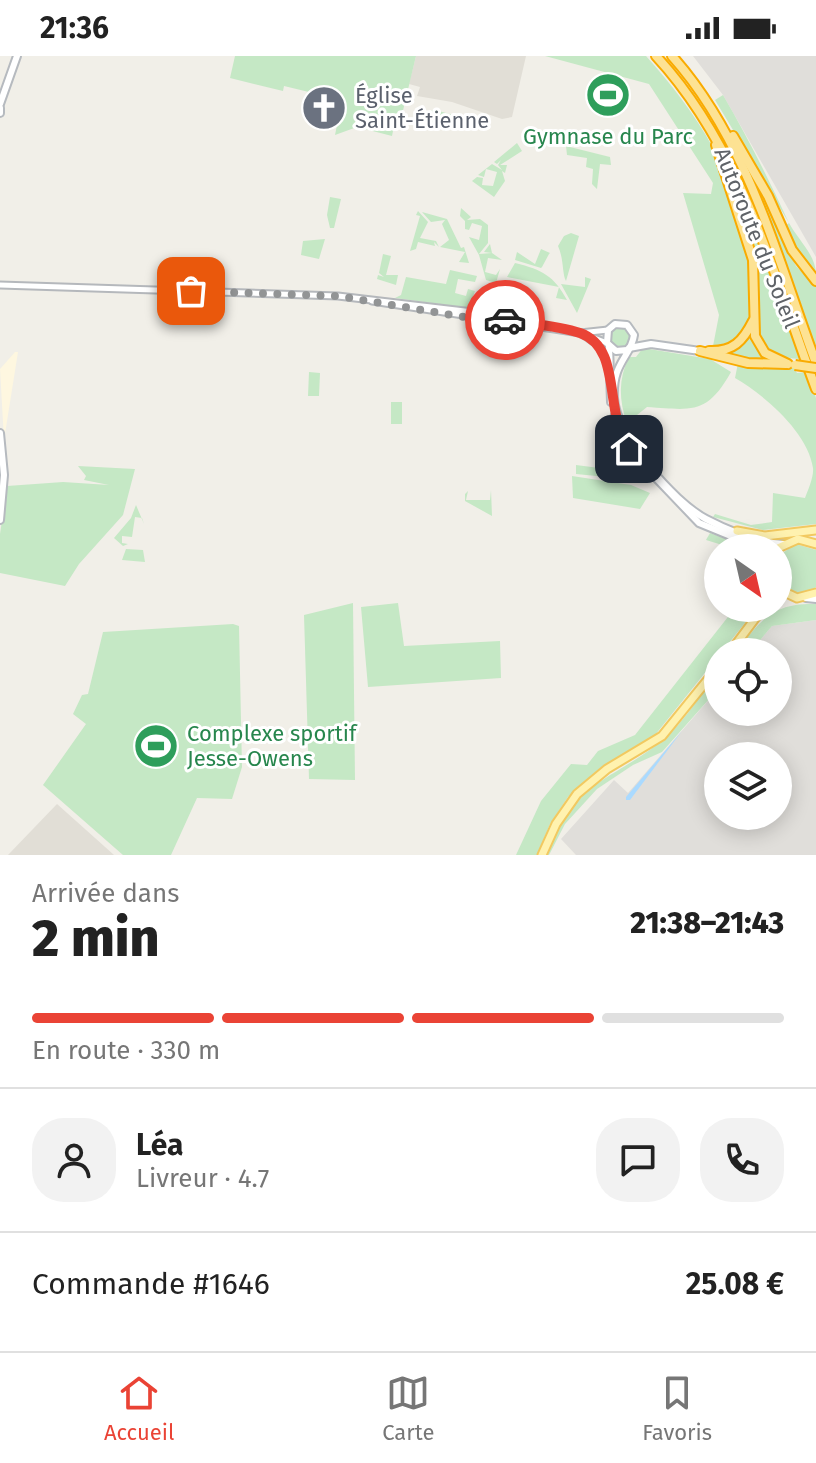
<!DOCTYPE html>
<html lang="fr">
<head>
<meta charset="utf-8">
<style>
	:root { --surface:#fff; --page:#f2f2f2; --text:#222; --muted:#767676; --line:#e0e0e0; --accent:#ea4335 }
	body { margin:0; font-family:"Fira Sans",sans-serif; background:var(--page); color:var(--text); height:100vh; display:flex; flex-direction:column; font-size:30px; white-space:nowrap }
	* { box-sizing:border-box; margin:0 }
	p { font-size:26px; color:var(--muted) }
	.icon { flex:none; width:44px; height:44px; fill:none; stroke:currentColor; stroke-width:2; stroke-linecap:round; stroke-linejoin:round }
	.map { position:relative; height:799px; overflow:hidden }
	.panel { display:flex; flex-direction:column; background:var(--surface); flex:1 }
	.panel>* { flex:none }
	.needle { width:52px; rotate:146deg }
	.tools { position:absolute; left:704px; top:478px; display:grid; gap:16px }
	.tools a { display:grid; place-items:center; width:88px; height:88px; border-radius:50%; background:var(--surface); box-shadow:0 4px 20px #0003; font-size:40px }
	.pin { position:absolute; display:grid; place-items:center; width:68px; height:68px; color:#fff; margin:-34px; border-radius:16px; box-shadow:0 4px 12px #0006 }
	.courier { position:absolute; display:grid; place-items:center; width:80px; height:80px; margin:-40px; border:6px solid #ea4335; border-radius:50%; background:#fff; color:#222; box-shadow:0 2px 10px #0007 }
	.headline em { font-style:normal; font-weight:800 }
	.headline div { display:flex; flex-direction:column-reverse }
	.headline { display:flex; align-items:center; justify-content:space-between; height:136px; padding:0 32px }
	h1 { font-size:52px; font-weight:800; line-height:60px }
	.bar { display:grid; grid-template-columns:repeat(4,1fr); gap:12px 8px; align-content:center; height:96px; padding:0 32px }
	.bar i { height:10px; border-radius:6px; background:var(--line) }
	.bar .on { background:var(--accent) }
	.bar p { grid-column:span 4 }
	.line { display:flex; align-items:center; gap:20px; padding:0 32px; border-top:2px solid var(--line) }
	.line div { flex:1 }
	.round { display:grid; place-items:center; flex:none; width:84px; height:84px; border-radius:32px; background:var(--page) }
	.status { display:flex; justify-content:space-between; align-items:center; height:56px; padding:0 40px; background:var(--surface); direction:ltr }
	.status svg { height:22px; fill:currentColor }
	.menu { display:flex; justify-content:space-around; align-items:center; height:112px; border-top:2px solid var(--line); background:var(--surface); font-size:22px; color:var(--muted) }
	.menu a { display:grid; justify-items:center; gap:4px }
	.menu .on { color:var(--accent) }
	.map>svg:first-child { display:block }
	.commercial { fill:#fef7e0 }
	.industrial { fill:#e0deda; fill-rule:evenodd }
	.education { fill:#e1ded6 }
	.green { fill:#c5e8c5 }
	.water { fill:#aadaff }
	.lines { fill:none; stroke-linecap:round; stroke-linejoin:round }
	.tertiary-casing { stroke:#b5b8bc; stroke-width:9 }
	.secondary-casing { stroke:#b6babf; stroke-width:10 }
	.primary-casing { stroke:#f2c960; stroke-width:11 }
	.motorway-casing { stroke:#f9ab00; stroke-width:12 }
	.tertiary { stroke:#fff; stroke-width:5 }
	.secondary { stroke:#fff; stroke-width:6 }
	.primary { stroke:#fff2af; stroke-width:7 }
	.motorway { stroke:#fde293; stroke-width:8 }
	.motorway-bridge-casing { stroke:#f9ab00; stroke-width:12; stroke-linecap:butt }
	.motorway-bridge { stroke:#fde293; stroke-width:8 }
	.done { stroke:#929495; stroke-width:8; stroke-dasharray:0 14.4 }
	.route { stroke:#ea4335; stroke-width:10 }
	.labels { text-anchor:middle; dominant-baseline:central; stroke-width:6; stroke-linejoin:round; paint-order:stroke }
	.worship-label { font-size:22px; fill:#5b616d; stroke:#fff; text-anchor:start }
	.leisure-label { font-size:22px; fill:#27864d; stroke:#fff }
	.street-label { font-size:22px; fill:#5f6368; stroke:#fff }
</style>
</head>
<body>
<div class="status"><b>21:36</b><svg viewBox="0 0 49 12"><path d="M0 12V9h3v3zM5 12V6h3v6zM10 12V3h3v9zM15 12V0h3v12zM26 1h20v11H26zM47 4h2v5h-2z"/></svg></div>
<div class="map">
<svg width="816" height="799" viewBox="0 0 816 799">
	<rect width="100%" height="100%" fill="#f1efe8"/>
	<!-- commercial -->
	<polygon class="commercial" points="15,296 18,296 4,384 0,313"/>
	<!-- industrial -->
	<g class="industrial">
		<polygon points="693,0 816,0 816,201 723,39"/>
		<path d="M816 564V799H576L561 783 614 724 628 737 718 633V656H778V596H750L772 570ZM718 700H778V760H718Z"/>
	</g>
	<!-- education -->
	<g class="education">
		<polygon points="416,0 526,0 512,61 502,63 452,46 417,40 420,31 409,28"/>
		<polygon points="57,748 114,799 8,799"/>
	</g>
	<!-- green -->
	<g class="green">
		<polygon points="235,0 416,0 400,67 395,65 392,80 357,71 335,79 342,44 284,30 283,35 230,22"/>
		<path d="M545 0H646C671 28 694 57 712 90 721 108 725 130 731 149 744 187 781 287 713 290L719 259 683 137 711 138 713 127 649 28Z"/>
		<path d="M723 39C747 80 768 122 788 165 797 183 816 199 816 218L808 212 785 170 789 167 715 44Z"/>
		<polygon points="435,54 479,66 477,72 461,66 445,75 441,72 451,64 439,72 428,65 430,55"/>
		<polygon points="517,87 522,95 500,109 507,109 505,117 502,115 505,125 494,141 472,125 477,121 483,122 482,129 493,130 497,116 486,113 484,121 478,119 492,108 502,114 498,109 501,104 497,108 494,106"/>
		<polygon points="566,90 610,101 611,109 600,108 597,133 592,128 593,113 586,111 587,102 567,99"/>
		<polygon points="759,132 796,210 816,230 816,293"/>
		<path d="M735 134 739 136 801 303C738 301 764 243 756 200 752 178 742 156 735 134Z"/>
		<polygon points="330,141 341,143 334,172 330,172 327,159"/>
		<polygon points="461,152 471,161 467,164 480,163 488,169 488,187 479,198 492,197 484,196 490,188 492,197 502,204 488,202 485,216 496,219 500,213 496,227 486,224 479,199 469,181 479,184 482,170 472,167 469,174 465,173 465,165 460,160"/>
		<polygon points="418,155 428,166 420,182 436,185 439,191 434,186 435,190 418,186 416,193 410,195 420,160 416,159"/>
		<polygon points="422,156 447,163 461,192 464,191 469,207 459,206 465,196 440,191 449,184 442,168 445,164 431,166"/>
		<path d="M571 177 579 180 566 225C562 218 564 203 558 190L564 180Z"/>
		<polygon points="325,183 319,203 301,199 303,185"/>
		<polygon points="541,193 550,197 549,198 542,211 541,212 515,204 517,196 535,208"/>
		<polygon points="383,198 391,200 386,219 398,219 396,229 377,223 378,219 384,221 379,217"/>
		<path d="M515 207C543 214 554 220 567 244L556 242 559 231 507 221Z"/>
		<polygon points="450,214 477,220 475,226 458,223 455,237 466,240 468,233 475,235 469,252 395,242 401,239 406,221 446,228"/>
		<polygon points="585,221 591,223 577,257 561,228 585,231"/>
		<circle cx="620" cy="282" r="11"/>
		<polygon points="751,275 757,293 773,306 722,298 747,284"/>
		<path d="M643 292 710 303 731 316C707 359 692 354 647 351L627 367C619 345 618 323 629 301H636Z"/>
		<path d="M738 307 794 312 797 317 807 316 816 342V468L763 474 713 461 715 458 751 469 772 466 773 437 805 442C808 434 814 421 813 412 808 376 763 338 735 322Z"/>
		<polygon points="309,316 320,317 319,340 308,340"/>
		<rect x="391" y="346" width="11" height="22"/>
		<polygon points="576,409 607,413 617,422 576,418"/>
		<polygon points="78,410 135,413 123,459 79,508 65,530 0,517 0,478 7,430 63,426 109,429 84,424 86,420"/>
		<polygon points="572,420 631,429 650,437 640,453 573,442"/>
		<polygon points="491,434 492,460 465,445 465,438 468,435 466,444 490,444"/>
		<polygon points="136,449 144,468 142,462 135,461 132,481 122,480 122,487 128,488 123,490 114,482 131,462"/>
		<polygon points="710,477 751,492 732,492 706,484"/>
		<path d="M796 488 816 494V531C802 541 789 539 778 526V500Z"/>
		<polygon points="126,493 143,494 145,506 122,504"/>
		<polygon points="353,547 355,724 309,723 304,559"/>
		<polygon points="398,547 404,590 500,585 501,622 368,631 361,551"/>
		<path d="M816 548V564L772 570 750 596H735C762 564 771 547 816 548Z"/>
		<polygon points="735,552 757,552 655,679 599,713 568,741 550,768 537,799 516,799 541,745 571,708 587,709 598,695 635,679"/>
		<polygon points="233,568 239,570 242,711 232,743 197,742 171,799 123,799 43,729 86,668 73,658 82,639 88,638 103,576"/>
		<path d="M718 617V633L662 696 633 709 597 733 565 768 549 799H545C575 726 601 730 658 688 681 671 700 639 718 617Z"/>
	</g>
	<!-- water -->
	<polygon class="water" points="682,675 630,744 626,744 626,741"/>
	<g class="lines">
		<!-- tertiary casing -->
		<g class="tertiary-casing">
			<g id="tertiary">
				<polyline points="0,229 338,240 473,256 489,262"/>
				<polyline points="372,245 580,277 608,274"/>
				<polyline points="584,279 598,289 608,307"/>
				<polyline points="589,280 607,287"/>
			</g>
		</g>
		<!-- secondary casing -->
		<g class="secondary-casing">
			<g id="secondary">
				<polyline points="0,48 17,0"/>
				<polyline points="0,52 0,57"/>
				<polyline points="609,290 611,346"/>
				<polyline points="629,292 651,288 700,295"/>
				<path d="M627 294 616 295 607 287 608 274 615 268 627 269 634 279C631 301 612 306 614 342 616 380 673 445 706 463 729 475 757 486 783 488"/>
				<polyline points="614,361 624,387 643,408"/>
				<polyline points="0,377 4,419 0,464"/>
				<polyline points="656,422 699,467 760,492"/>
				<polyline points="806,542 816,543"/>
			</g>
		</g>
		<!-- primary casing -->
		<g class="primary-casing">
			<g id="primary">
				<polyline points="737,475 765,480 816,474"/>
				<polyline points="778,492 798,483 816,488"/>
				<polyline points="778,533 797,542 816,537"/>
				<polyline points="730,596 763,552"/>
				<polyline points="542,799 556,768 577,738 607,713 662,680 718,611"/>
			</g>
		</g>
		<!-- motorway casing -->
		<g class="motorway-casing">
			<g id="motorway">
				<path d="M656 0C742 93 773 218 816 333"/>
				<path d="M672 0C748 85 777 202 816 307"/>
				<polyline points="733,80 768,140 792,194 816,225"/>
				<polyline points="716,89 753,204 755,280 765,297 788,308"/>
				<polyline points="700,295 748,307 786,308"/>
				<path d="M709 295C733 296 743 285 753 265"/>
			</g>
		</g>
		<!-- tertiary -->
		<use href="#tertiary" class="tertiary"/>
		<!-- secondary -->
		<use href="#secondary" class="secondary"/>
		<!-- primary -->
		<use href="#primary" class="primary"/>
		<!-- motorway -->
		<use href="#motorway" class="motorway"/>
		<!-- motorway-bridge casing -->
		<g class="motorway-bridge-casing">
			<polyline id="motorway-bridge" points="795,309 816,312"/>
		</g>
		<!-- motorway-bridge -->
		<use href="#motorway-bridge" class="motorway-bridge"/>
	</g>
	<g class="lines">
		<!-- done -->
		<polyline class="done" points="191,235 338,240 464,261 505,264"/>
		<!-- route -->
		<path class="route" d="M505 264C529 268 557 269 580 277 623 292 603 356 629 393"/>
	</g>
	<!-- icons -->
	<defs>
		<g id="stadium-disc" transform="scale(2.3)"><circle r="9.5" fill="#2e9e5b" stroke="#fff"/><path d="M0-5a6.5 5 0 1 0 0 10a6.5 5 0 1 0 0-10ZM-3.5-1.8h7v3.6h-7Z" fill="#fff"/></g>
		<g id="church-disc" transform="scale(2.3)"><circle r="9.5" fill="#6b7280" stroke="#fff"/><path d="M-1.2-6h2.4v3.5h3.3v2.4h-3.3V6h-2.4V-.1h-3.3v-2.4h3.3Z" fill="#fff"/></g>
	</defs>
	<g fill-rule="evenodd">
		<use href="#stadium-disc" x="608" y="39"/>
		<use href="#church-disc" x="324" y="52"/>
		<use href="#stadium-disc" x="156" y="690"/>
	</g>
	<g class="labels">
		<!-- worship labels -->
		<g class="worship-label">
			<text x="355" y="39">Église<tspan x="355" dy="25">Saint-Étienne</tspan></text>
		</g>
		<!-- leisure labels -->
		<g class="leisure-label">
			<text x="608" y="80">Gymnase du Parc</text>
			<text x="187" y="677" text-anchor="start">Complexe sportif<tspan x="187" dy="25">Jesse-Owens</tspan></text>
		</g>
		<!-- street labels -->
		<g class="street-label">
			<text transform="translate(757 182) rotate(68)">Autoroute du Soleil</text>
		</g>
	</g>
</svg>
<div class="tools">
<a><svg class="needle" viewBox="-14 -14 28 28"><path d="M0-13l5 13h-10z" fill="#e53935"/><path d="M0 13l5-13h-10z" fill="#767676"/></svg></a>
<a><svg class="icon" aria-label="locate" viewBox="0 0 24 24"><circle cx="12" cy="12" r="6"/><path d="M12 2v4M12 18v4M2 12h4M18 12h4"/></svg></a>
<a><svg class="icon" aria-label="layers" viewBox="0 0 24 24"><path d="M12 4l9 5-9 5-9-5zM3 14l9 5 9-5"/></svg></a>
</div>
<div class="pin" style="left:191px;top:235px;background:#ea580c"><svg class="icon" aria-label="bag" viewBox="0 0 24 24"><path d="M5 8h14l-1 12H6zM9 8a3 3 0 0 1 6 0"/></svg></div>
<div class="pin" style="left:629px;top:393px;background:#1f2937"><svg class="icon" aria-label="home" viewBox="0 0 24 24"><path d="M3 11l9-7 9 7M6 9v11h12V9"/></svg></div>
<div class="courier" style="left:505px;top:264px"><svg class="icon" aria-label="car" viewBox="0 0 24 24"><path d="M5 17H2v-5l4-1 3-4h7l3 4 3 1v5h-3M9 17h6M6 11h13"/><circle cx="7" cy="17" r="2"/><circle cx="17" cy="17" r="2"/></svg></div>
</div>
<section class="panel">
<div class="headline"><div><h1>2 min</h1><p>Arrivée dans</p></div><em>21:38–21:43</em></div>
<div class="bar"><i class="on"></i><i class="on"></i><i class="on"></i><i></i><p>En route · 330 m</p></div>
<div class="line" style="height:144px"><a class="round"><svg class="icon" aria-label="person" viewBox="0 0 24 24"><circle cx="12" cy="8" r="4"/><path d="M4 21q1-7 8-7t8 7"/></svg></a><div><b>Léa</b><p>Livreur · 4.7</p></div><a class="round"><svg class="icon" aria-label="chat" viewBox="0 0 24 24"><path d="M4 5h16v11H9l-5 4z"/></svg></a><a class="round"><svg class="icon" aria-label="phone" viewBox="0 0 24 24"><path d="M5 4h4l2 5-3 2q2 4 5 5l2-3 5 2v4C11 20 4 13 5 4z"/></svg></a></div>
<div class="line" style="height:104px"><div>Commande #1646</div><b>25.08 €</b></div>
</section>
<nav class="menu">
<a class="on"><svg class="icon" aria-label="home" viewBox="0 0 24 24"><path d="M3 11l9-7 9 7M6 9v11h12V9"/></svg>Accueil</a>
<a><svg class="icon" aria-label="map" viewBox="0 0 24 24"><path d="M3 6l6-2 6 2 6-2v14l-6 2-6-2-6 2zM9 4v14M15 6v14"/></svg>Carte</a>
<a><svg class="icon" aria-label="saved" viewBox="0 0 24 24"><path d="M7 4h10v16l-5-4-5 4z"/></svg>Favoris</a>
</nav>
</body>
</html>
